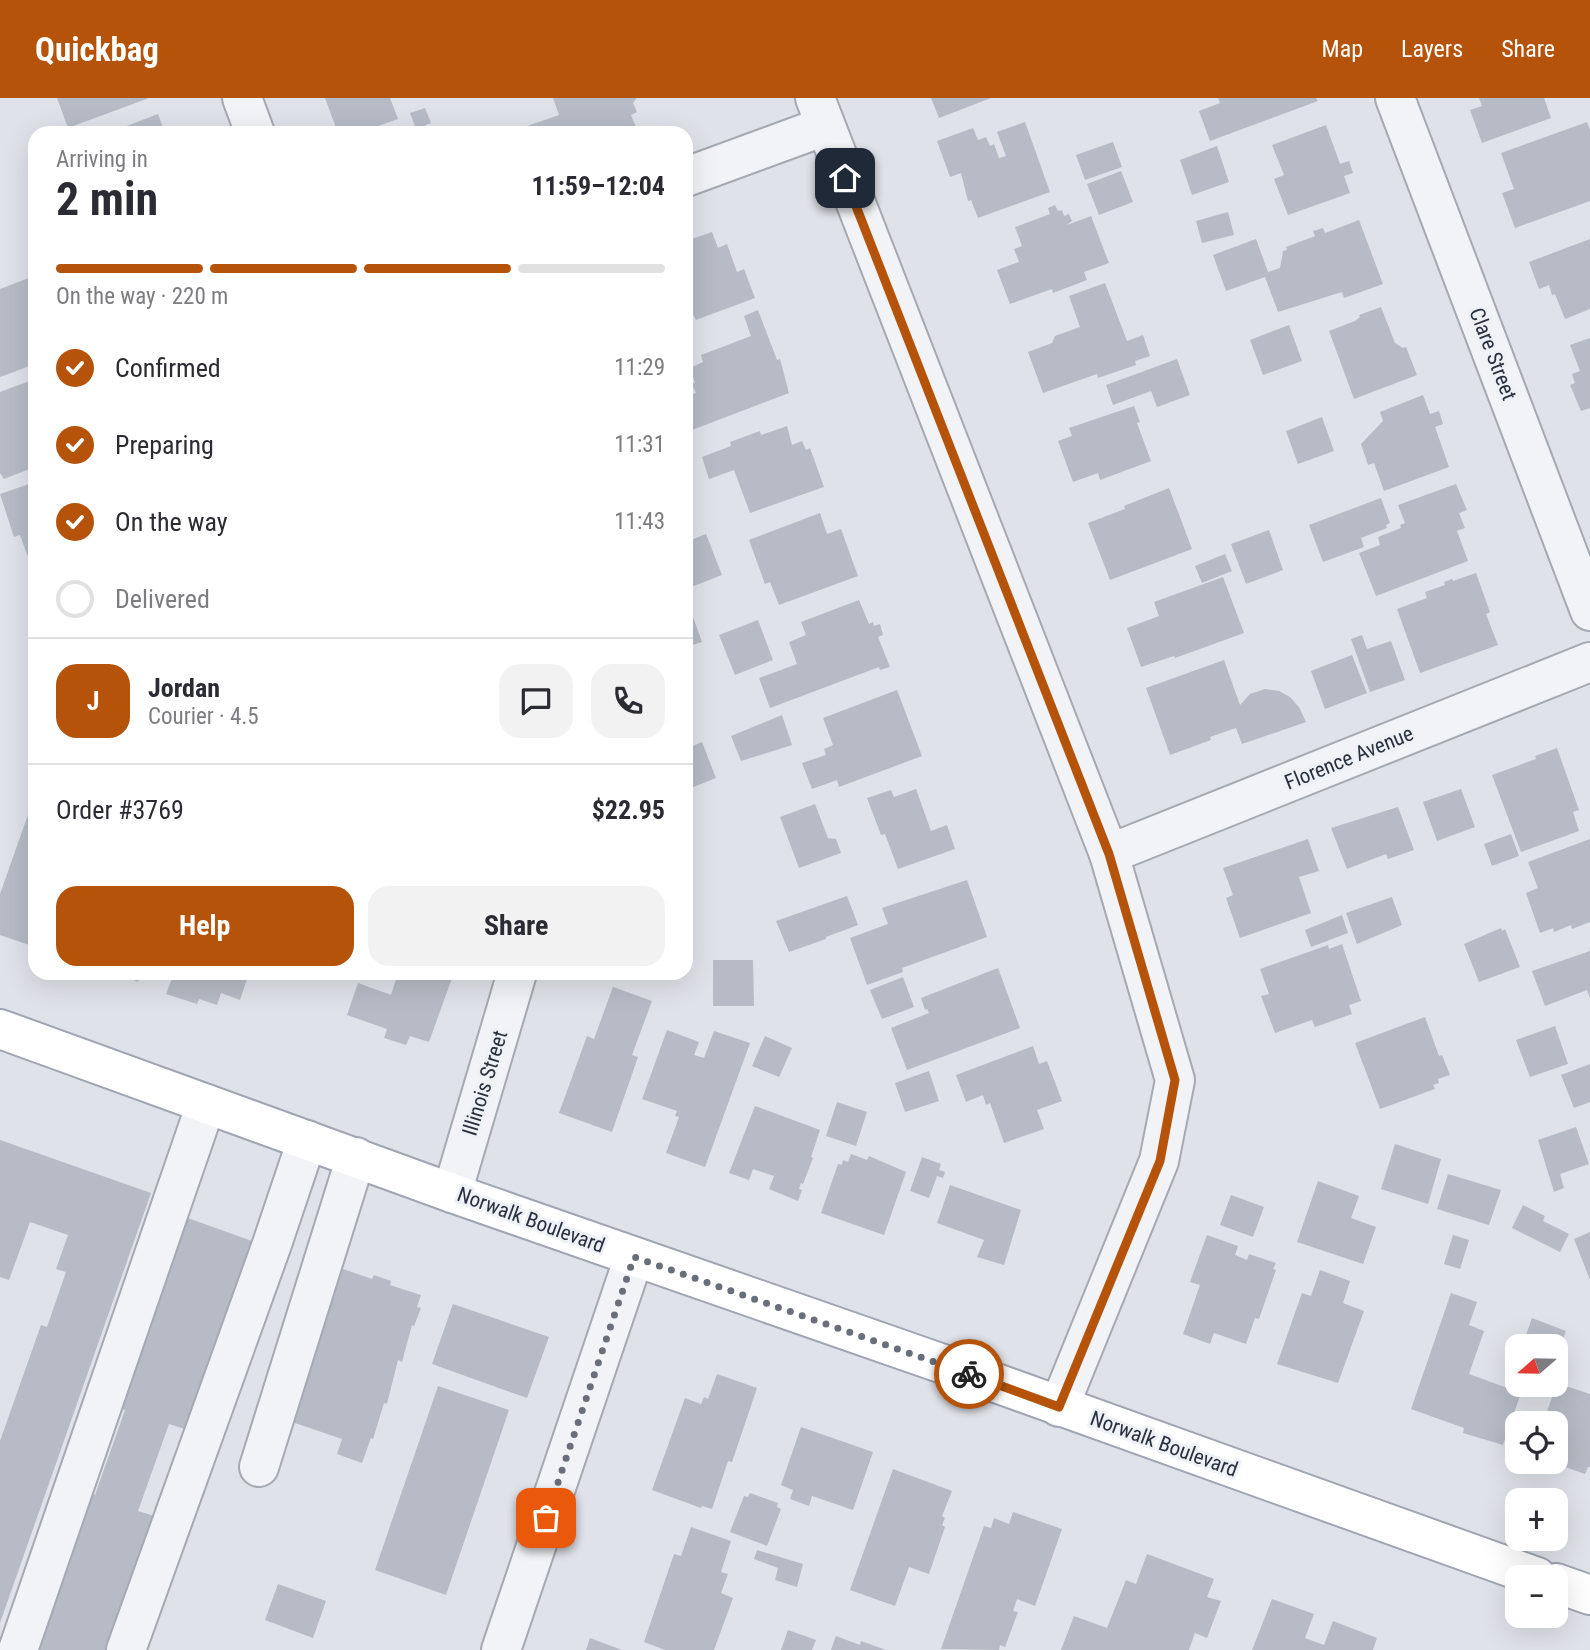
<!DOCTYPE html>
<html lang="en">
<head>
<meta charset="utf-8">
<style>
	:root { --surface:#fff; --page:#f2f2f3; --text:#2b2b33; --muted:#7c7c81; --line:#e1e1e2; --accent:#b45309 }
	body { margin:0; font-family:"Roboto Condensed",sans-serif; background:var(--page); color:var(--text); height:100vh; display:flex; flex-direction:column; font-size:26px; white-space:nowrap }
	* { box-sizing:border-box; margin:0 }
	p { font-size:23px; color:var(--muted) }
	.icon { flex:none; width:38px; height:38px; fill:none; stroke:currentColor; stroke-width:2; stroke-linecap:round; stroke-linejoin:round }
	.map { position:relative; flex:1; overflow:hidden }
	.panel { position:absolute; left:28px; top:28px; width:665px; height:854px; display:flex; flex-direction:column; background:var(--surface); border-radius:21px; box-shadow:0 7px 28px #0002 }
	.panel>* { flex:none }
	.needle { width:46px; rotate:250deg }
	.tools { position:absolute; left:1505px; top:1236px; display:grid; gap:14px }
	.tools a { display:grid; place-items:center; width:63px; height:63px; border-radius:14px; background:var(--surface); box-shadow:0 7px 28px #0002; font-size:35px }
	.pin { position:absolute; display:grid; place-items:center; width:60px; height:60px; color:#fff; margin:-30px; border-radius:14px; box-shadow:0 4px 10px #0006 }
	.courier { position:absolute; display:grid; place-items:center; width:70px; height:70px; margin:-35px; border:5px solid #b45309; border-radius:50%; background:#fff; color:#222; box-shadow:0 2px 9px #0007 }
	.overview em { font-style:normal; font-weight:700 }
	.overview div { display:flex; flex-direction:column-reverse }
	.overview { display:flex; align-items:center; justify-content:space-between; height:119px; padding:0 28px }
	h1 { font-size:46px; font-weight:700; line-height:52px }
	.bar { display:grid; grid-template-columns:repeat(4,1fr); gap:10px 7px; align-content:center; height:84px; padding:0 28px }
	.bar i { height:9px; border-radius:5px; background:var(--line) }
	.bar .current { background:var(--accent) }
	.bar p { grid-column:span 4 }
	.line { display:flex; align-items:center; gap:18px; padding:0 28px; border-top:2px solid var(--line) }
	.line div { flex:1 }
	.round { display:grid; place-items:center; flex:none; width:74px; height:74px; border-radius:21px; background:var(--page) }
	ol { padding:0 28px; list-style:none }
	li { display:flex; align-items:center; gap:21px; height:77px }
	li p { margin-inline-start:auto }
	li .icon { padding:7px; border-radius:50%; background:var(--accent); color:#fff; stroke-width:4 }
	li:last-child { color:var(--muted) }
	li i { width:38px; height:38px; border:4px solid var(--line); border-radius:50% }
	.cta { display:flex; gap:14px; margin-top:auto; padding:14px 28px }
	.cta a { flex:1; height:80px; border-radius:21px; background:var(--accent); color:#fff; font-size:28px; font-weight:700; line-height:80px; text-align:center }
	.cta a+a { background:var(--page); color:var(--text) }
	header { display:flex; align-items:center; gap:42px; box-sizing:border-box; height:98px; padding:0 35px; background:var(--accent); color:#fff }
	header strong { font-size:33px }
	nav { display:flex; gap:38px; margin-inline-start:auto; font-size:24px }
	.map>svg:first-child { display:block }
	.building { fill:#b6bbc5 }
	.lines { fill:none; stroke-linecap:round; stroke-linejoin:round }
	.minor-casing { stroke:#a4a9b2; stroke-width:42 }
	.major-casing { stroke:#9fa5b3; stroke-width:42 }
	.minor { stroke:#f2f3f6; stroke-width:38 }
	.major { stroke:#fff; stroke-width:38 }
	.done { stroke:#686e7a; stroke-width:7; stroke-dasharray:0 12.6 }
	.route { stroke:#b45309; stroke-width:9 }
	.labels { text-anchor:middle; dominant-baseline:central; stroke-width:6; stroke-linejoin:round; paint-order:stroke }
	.street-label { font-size:21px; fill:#282f3f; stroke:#eef1f6 }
</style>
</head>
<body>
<header>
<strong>Quickbag</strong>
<nav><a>Map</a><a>Layers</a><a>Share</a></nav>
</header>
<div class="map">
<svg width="1590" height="1552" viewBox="0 0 1590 1552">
	<rect width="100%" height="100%" fill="#dfe2e8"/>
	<!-- building -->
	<g class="building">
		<polygon points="57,0 149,0 68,30"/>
		<polygon points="325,0 390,0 398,21 358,35 338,35"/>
		<polygon points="553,0 637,0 633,5 637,14 631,17 636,29 620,35 529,35 527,28 559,17"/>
		<polygon points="931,0 991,0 939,20"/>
		<polygon points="1218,0 1316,0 1318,3 1210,43 1199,13 1220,5"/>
		<polygon points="1479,0 1544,0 1551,20 1482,45 1470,12 1482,8"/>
		<polygon points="425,10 431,25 416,31 410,15"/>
		<polygon points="158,16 165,35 108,35"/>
		<polygon points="1025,24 1050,94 978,120 971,102 968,103 961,75 950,79 937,43 973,30 978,42 986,39 990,48 994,46 999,60 1006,58 997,34"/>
		<polygon points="1587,24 1590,32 1590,103 1515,130 1502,95 1514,91 1501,55"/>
		<polygon points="1326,27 1340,66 1349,63 1353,75 1344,78 1350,95 1288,117 1274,81 1284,77 1272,47"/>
		<polygon points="1113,44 1122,69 1085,82 1076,57"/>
		<polygon points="1217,48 1229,84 1192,97 1180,62"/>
		<polygon points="1121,73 1133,104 1099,117 1087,86"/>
		<polygon points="1055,107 1058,113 1062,112 1064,118 1069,116 1072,123 1067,127 1091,118 1109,165 1084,174 1087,182 1053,195 1052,191 1010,206 997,172 1019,164 1014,151 1022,148 1015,129 1050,116 1048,110"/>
		<polygon points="1228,114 1234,137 1202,145 1196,123"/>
		<polygon points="1359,122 1383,186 1344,200 1342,194 1278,214 1265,179 1226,193 1213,157 1256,141 1268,174 1280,170 1283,153 1287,152 1286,149 1315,138 1313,133 1323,130 1325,135"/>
		<polygon points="712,134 718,150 727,146 737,174 744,171 755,200 696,222 693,216 686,219 686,143"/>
		<polygon points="1590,141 1590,211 1565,221 1555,196 1552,197 1549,187 1539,191 1529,164"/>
		<polygon points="34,178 35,266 0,279 0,191"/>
		<polygon points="1105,185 1127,243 1143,237 1150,258 1135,263 1136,267 1098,280 1097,276 1043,295 1028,254 1052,245 1055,238 1080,229 1069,198"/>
		<polygon points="1381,209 1395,245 1403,250 1406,249 1417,277 1354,301 1329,233 1355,223 1360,219 1359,217"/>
		<polygon points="758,212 777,262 780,261 789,295 692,332 686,316 686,298 696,295 692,286 695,285 690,270 703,264 701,257 751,238 744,218"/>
		<polygon points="1289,227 1302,263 1263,277 1250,242"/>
		<polygon points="1590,240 1590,310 1581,313 1570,287 1575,285 1572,276 1580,273 1570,247"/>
		<polygon points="1177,261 1190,297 1157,309 1151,293 1113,307 1106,287"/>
		<polygon points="35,281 35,369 4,381 0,375 0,294"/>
		<polygon points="1423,297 1430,316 1439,313 1443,326 1435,329 1449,369 1384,393 1374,365 1368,367 1361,346 1383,323 1380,314"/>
		<polygon points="1134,308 1140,324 1137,325 1151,363 1100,382 1098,375 1073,384 1058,343 1072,338 1069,330"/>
		<polygon points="1322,319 1334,353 1298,366 1286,333"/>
		<polygon points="787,328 792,347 802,343 806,352 810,350 824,389 750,415 734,372 709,381 702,359 731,348 730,344 760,333 761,337"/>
		<polygon points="35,384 35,469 32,470 20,437 14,439 0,396"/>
		<polygon points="1456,386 1467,412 1459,415 1465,430 1457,433 1468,463 1376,498 1359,455 1380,447 1378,439 1401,430 1400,427 1405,425 1398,407"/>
		<polygon points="1169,390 1192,451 1110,482 1088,425 1125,411 1124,408"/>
		<polygon points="1381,400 1390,425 1386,427 1387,430 1361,440 1364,449 1323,464 1309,427"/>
		<polygon points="820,415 827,436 841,431 858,478 779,507 770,484 765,486 749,442"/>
		<polygon points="1269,432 1283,472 1246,486 1231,446"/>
		<polygon points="706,436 722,477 686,491 686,444"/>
		<polygon points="1225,456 1232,473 1202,485 1195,468"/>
		<polygon points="1476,475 1490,514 1486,516 1498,547 1420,575 1397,511 1427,500 1425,494 1445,487 1444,484 1452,481 1453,483"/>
		<polygon points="1223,479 1244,535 1175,560 1174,558 1141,569 1127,530 1159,518 1154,504"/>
		<polygon points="859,502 869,526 873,524 874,528 880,526 883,537 878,539 890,569 880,572 879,569 770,610 759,580 797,566 789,544 806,537 801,524"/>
		<polygon points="689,508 702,544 686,549 686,509"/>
		<polygon points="758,522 773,562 735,577 719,537"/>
		<polygon points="1362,537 1367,551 1391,543 1405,582 1370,594 1351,541"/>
		<polygon points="1352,557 1367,595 1325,611 1311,573"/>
		<polygon points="1224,562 1240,607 1250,596 1265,591 1279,593 1290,599 1299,609 1306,624 1242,646 1236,630 1210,639 1211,642 1170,657 1146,590"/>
		<polygon points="897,592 922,658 839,689 837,682 812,691 802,665 826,657 824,651 833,647 823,620"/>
		<polygon points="782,617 792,647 741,663 731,638"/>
		<polygon points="702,644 716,680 686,692 686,651"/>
		<polygon points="1557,650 1579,712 1573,714 1579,733 1521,754 1492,677 1536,661 1535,658"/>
		<polygon points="916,691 931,733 947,727 955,751 898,771 885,736 881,737 867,700 891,692 894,699"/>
		<polygon points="1461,691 1475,729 1437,743 1423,704"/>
		<polygon points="815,706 828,740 836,741 841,755 799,770 780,719"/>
		<polygon points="1398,709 1414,752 1388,761 1386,756 1347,771 1331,730"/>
		<polygon points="30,711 35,713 35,849 0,837 0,796"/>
		<polygon points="1511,736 1519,758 1492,768 1484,746"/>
		<polygon points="1308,741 1319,773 1299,779 1311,815 1240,840 1226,800 1233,797 1223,770"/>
		<polygon points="1590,741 1590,824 1572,831 1571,827 1554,834 1553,830 1540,835 1526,795 1538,790 1528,764"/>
		<polygon points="967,782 987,839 902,870 903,874 867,887 850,840 888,826 882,810"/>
		<polygon points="847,798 858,827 826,839 826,841 789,854 776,823"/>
		<polygon points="1392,799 1402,827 1357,846 1346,815"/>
		<polygon points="1342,817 1348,835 1311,849 1305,832"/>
		<polygon points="1501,830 1502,833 1505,831 1520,869 1479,884 1464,846"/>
		<polygon points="1342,846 1361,903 1349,907 1352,916 1315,929 1312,922 1275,935 1261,898 1269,896 1260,871 1328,847 1329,851"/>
		<polygon points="1590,853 1590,900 1587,892 1545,908 1532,873"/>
		<polygon points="713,862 753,862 754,908 713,908"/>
		<polygon points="998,870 1020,930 907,972 891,930 929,915 927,911 925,912 921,900"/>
		<polygon points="123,875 147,875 145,882 139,880 138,884 122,877"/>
		<polygon points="174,875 249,875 240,902 221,895 217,907 199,901 197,906 166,896"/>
		<polygon points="398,875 412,875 423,879 425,875 437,875 452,880 429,944 410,938 406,947 384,940 387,931 347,917 358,885 391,897"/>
		<polygon points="903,879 914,909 882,921 870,892"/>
		<polygon points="613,889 652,903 632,957 638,959 612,1034 559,1015 587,938 594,941"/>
		<polygon points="1425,919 1439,958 1442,957 1450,977 1438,981 1439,985 1433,987 1435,991 1380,1011 1355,945"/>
		<polygon points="1555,928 1568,966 1530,979 1516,942"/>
		<polygon points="667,932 699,944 694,957 704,960 714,933 750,945 705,1069 666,1055 679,1019 675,1018 677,1013 642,1001"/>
		<polygon points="765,938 792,950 779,979 752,968"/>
		<polygon points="1033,948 1039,966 1047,963 1062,1003 1037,1012 1044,1031 1004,1045 990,1005 986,1007 983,997 966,1004 956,977"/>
		<polygon points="1590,966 1590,1004 1574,1010 1561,977"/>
		<polygon points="929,973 939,1003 905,1014 895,985"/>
		<polygon points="837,1004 867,1014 856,1048 826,1038"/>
		<polygon points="755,1008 820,1032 811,1059 813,1060 803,1086 801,1085 799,1091 802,1092 798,1103 769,1091 774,1078 753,1071 749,1082 729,1075"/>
		<polygon points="1576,1029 1589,1066 1560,1076 1564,1090 1554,1094 1538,1042"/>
		<polygon points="0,1042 151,1095 0,1525 0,1343 41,1227 47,1229 66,1174 56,1171 68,1137 30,1124 9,1182 0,1179"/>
		<polygon points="1395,1046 1441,1061 1428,1106 1381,1091"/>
		<polygon points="851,1056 867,1062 869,1058 906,1074 884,1137 821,1115 838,1066 842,1067 843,1062 848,1064"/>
		<polygon points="922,1059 941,1066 939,1072 945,1074 943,1080 937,1078 929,1100 910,1093"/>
		<polygon points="1448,1076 1501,1092 1489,1127 1437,1111"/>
		<polygon points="1318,1083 1359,1098 1351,1120 1376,1129 1363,1166 1297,1144"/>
		<polygon points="950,1087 1021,1112 1004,1167 977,1159 984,1142 937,1125"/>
		<polygon points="1231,1097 1264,1109 1253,1139 1220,1127"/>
		<polygon points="1523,1107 1545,1118 1543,1123 1569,1136 1560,1154 1512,1130"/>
		<polygon points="185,1119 252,1143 185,1331 169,1326 138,1413 154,1418 107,1552 33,1552 88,1395 95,1397 125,1312 118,1310"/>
		<polygon points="1590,1134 1590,1182 1574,1141"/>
		<polygon points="1207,1137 1238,1148 1235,1157 1247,1162 1249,1156 1276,1165 1273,1171 1276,1172 1259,1221 1255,1220 1246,1246 1214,1235 1210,1246 1183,1236 1200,1187 1190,1184"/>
		<polygon points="1453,1137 1469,1142 1460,1171 1444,1166"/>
		<polygon points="343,1171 372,1181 374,1177 391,1183 390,1187 421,1197 417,1209 421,1210 414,1228 412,1227 402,1264 398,1262 387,1306 384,1305 373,1341 371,1340 362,1365 337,1356 342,1341 289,1323"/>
		<polygon points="1320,1172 1350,1183 1343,1205 1364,1213 1338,1285 1277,1266 1302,1195 1311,1198"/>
		<polygon points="1451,1195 1477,1204 1469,1227 1484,1233 1469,1276 1521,1295 1503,1347 1463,1335 1464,1330 1411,1311"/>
		<polygon points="453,1206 549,1239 527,1300 432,1266"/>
		<polygon points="1532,1220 1566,1233 1556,1260 1556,1248 1522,1248"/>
		<polygon points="717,1276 757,1290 732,1364 728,1363 712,1411 702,1408 701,1410 652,1392 685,1300 701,1306 704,1299 708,1301"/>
		<polygon points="1557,1285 1590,1296 1590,1369 1588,1369 1585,1376 1551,1364 1556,1363 1556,1325 1543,1325"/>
		<polygon points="438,1288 509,1312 446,1497 375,1472"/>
		<polygon points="801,1329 873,1354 853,1412 812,1398 809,1408 790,1401 793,1392 781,1387"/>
		<polygon points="893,1371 952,1393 942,1418 945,1420 942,1427 945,1429 929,1476 909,1469 895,1508 850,1492"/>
		<polygon points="750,1395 778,1405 777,1409 781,1411 767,1448 730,1434 744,1398 748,1399"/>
		<polygon points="1013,1414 1062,1431 1035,1508 1017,1501 1013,1513 1018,1514 1005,1549 1000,1547 999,1552 941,1551 984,1428 991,1430 994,1420 1009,1426"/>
		<polygon points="691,1429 731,1443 721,1474 728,1476 721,1495 733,1500 714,1552 665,1552 644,1544 674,1456 681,1458"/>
		<polygon points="757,1452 803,1466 797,1489 775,1482 778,1470 754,1461"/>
		<polygon points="1147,1456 1214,1481 1207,1499 1221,1503 1207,1540 1195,1535 1189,1552 1061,1552 1074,1518 1107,1530 1126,1482 1136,1486"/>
		<polygon points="278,1486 326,1503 313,1540 265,1522"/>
		<polygon points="1272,1501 1314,1516 1305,1540 1324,1547 1333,1523 1377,1540 1373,1552 1252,1552"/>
		<polygon points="788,1532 816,1542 812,1552 781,1552"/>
		<polygon points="836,1538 860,1547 861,1543 886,1552 831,1552"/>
		<polygon points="590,1540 622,1552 586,1552"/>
	</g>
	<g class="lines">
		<!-- minor casing -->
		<g class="minor-casing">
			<g id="minor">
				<polyline points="242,0 255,35"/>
				<polyline points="815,0 1109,756 1175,982 1159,1063 1059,1309"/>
				<polyline points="1395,0 1590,513"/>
				<polyline points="686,79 825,28"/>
				<polyline points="1109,756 1590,564"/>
				<polyline points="452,1095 517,875"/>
				<polyline points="259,1369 356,1059"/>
				<polyline points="18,1552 206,1006"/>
				<polyline points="126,1552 272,1146 307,1042"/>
				<polyline points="501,1552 634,1159"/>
			</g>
		</g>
		<!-- major casing -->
		<g class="major-casing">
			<g id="major">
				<polyline points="0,931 452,1095 946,1267 1537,1479"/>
				<polyline points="1556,1485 1590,1497"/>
			</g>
		</g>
		<!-- minor -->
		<use href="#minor" class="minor"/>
		<!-- major -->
		<use href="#major" class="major"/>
	</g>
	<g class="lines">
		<!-- done -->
		<polyline class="done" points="546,1420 634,1159 969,1276"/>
		<!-- route -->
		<polyline class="route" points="845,80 1109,756 1175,982 1160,1063 1059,1309 969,1276"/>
	</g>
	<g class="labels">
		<!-- street labels -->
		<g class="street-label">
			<text transform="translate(1493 256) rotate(69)">Clare Street</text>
			<text transform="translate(1349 660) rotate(-22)">Florence Avenue</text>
			<text transform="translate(485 985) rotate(-73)">Illinois Street</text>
			<text transform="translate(531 1122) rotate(20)">Norwalk Boulevard</text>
			<text transform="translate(1164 1346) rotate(20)">Norwalk Boulevard</text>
		</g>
	</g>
</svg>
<div class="tools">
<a><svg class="needle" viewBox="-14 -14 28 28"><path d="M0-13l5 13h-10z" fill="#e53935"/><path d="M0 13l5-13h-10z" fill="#7c7c81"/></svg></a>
<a><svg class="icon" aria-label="locate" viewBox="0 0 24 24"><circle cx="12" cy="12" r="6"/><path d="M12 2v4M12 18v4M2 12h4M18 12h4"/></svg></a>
<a>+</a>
<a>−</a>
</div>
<div class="pin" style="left:546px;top:1420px;background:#ea580c"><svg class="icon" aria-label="bag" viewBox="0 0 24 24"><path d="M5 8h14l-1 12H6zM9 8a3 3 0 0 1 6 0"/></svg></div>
<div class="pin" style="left:845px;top:80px;background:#1f2937"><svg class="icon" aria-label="home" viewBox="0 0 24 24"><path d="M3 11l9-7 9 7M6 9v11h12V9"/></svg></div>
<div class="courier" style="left:969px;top:1276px"><svg class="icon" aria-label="bike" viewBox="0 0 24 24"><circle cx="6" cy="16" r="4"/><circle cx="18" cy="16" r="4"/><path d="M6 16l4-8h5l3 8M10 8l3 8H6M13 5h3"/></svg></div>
<section class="panel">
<div class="overview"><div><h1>2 min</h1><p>Arriving in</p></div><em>11:59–12:04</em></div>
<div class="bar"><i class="current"></i><i class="current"></i><i class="current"></i><i></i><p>On the way · 220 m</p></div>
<ol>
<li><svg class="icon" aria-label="check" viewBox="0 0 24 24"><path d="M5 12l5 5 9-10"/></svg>Confirmed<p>11:29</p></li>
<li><svg class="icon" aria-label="check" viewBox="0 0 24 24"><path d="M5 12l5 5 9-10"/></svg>Preparing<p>11:31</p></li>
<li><svg class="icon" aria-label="check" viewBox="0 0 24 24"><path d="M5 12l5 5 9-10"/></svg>On the way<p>11:43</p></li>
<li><i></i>Delivered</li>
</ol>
<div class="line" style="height:126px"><b class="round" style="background:var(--accent);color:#fff">J</b><div><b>Jordan</b><p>Courier · 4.5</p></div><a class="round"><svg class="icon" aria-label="chat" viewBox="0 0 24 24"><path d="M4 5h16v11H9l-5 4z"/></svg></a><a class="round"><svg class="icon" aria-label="phone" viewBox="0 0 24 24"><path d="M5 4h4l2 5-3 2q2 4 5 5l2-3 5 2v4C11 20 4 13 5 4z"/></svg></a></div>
<div class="line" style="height:91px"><div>Order #3769</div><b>$22.95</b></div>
<div class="cta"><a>Help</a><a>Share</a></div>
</section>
</div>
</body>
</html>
